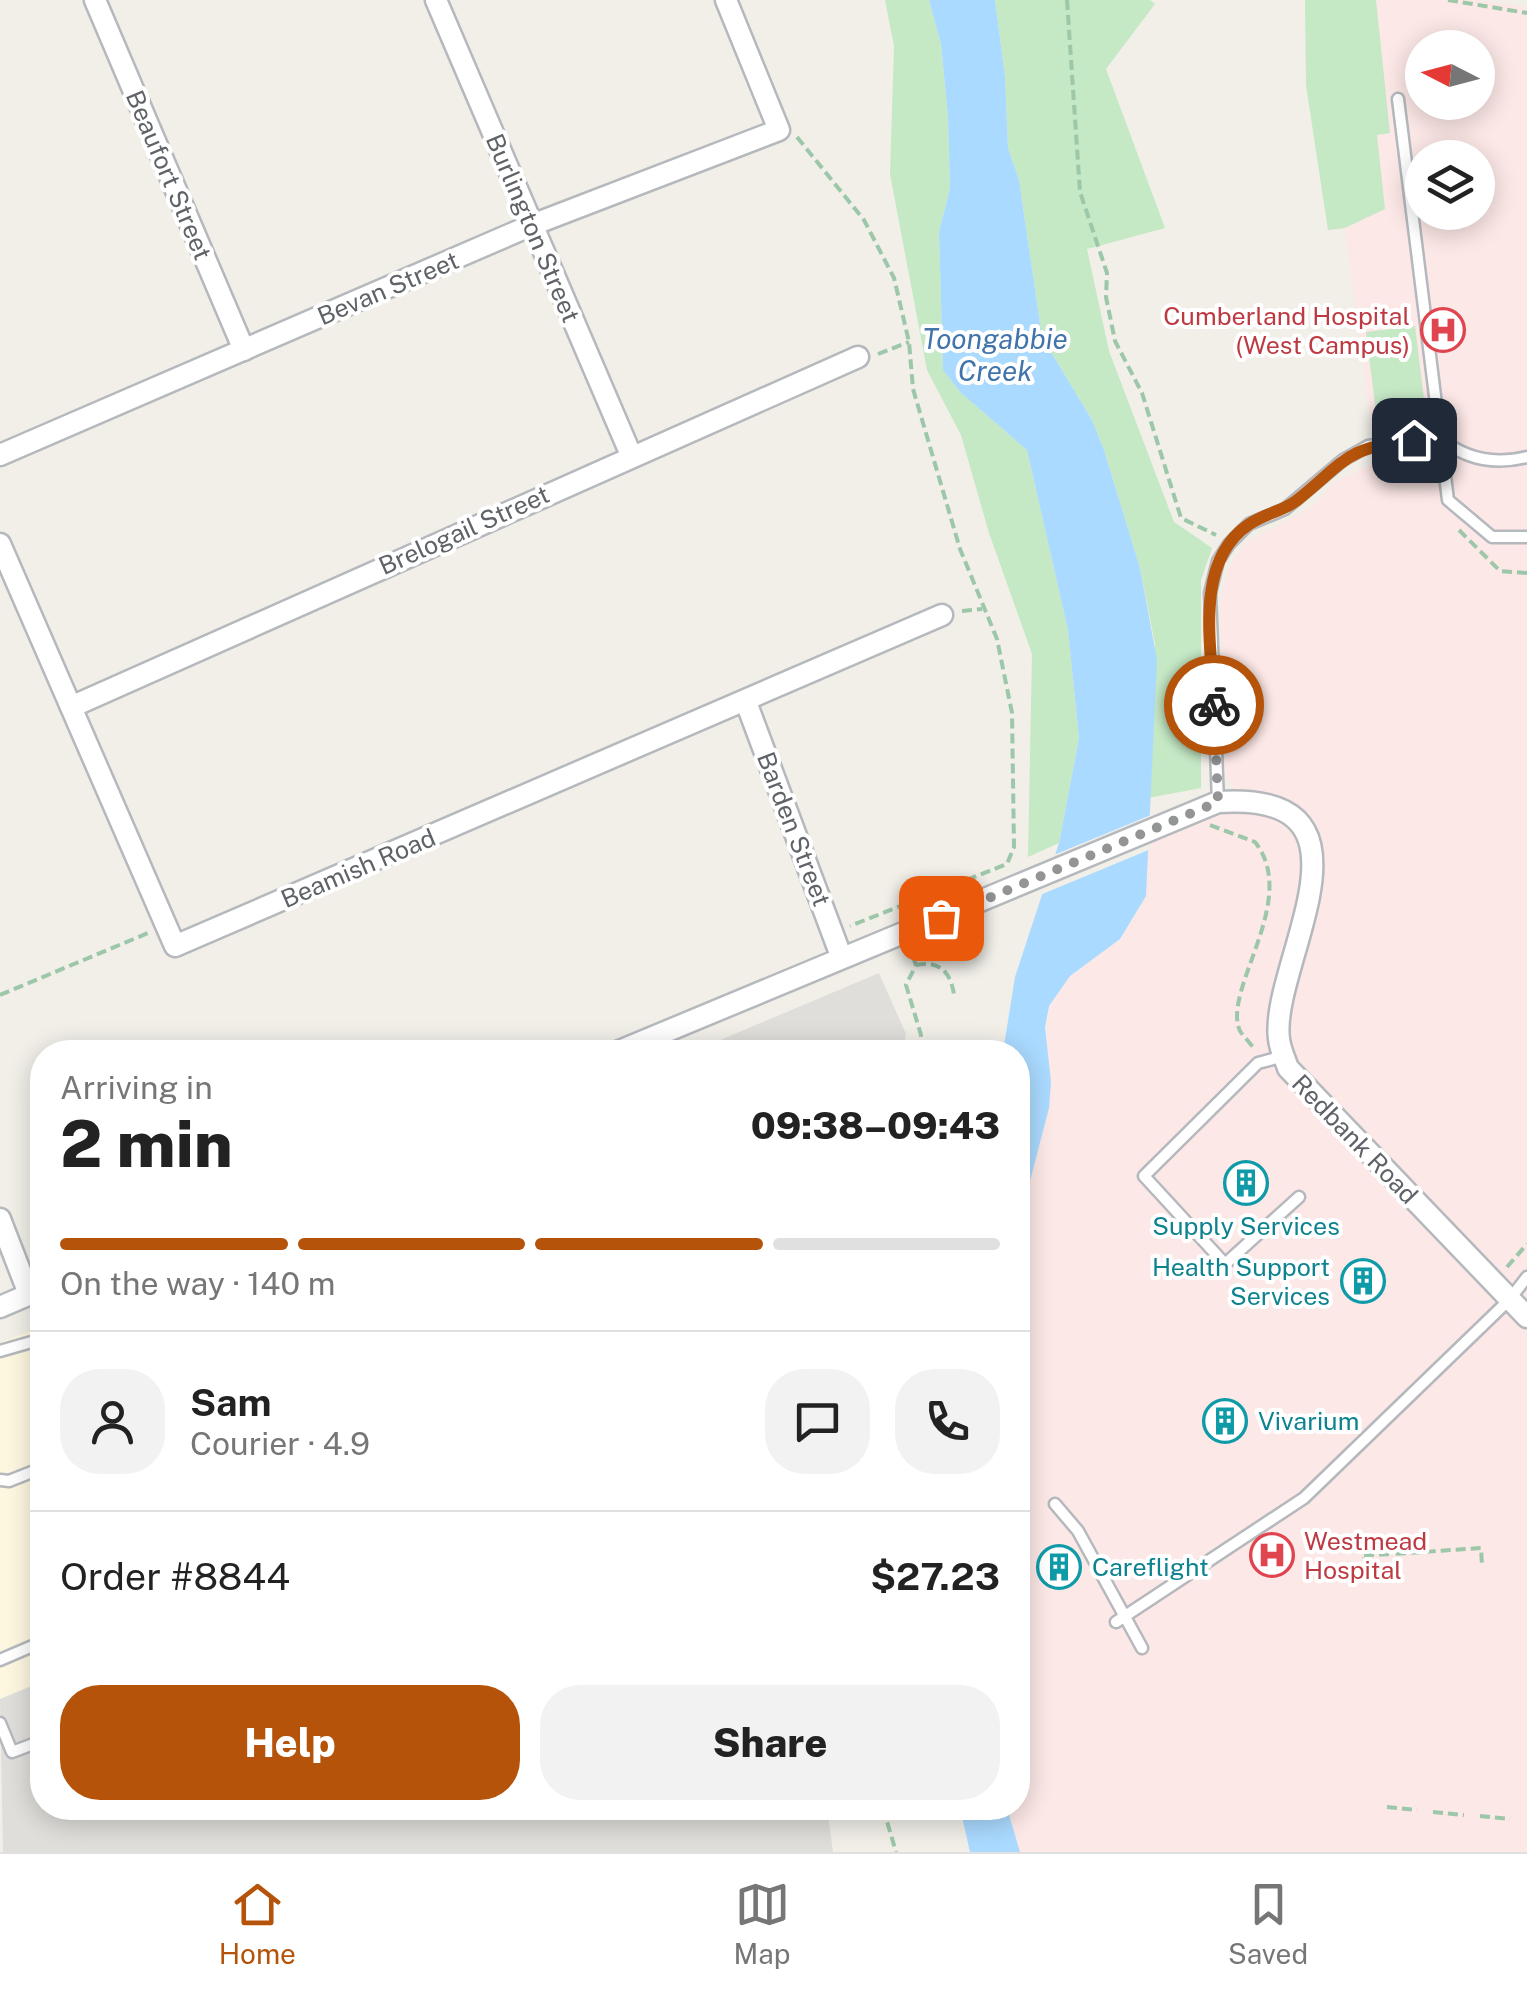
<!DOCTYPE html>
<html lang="en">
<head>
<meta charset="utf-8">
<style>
	:root { --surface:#fff; --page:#f2f2f2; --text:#222; --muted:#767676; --line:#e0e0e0; --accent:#b45309 }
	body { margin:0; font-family:"Public Sans",sans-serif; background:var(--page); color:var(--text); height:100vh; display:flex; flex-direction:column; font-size:38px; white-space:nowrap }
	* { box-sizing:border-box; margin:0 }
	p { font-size:32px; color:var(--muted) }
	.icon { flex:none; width:55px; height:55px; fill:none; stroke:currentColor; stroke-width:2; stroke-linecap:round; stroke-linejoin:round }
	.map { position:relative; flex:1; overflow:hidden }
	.drawer { position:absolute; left:30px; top:1040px; width:1000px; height:780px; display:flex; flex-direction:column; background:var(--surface); border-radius:40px; box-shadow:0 5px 25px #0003 }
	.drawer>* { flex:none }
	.needle { width:65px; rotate:276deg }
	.tools { position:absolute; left:1405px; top:30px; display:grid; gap:20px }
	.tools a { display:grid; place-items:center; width:90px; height:90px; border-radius:50%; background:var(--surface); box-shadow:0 5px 25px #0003; font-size:50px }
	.pin { position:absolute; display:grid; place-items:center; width:85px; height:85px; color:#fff; margin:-42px; border-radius:20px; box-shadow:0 5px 15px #0006 }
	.courier { position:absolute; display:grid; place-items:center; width:100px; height:100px; margin:-50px; border:8px solid #b45309; border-radius:50%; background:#fff; color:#222; box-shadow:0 2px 12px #0007 }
	.head em { font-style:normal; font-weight:800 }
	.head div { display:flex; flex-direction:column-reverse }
	.head { display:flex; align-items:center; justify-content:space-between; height:170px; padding:0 30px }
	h1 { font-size:65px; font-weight:800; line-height:75px }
	.bar { display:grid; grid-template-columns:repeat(4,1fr); gap:15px 10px; align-content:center; height:120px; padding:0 30px }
	.bar i { height:12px; border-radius:8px; background:var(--line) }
	.bar .active { background:var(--accent) }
	.bar p { grid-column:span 4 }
	.line { display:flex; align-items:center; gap:25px; padding:0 30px; border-top:2px solid var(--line) }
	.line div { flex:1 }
	.round { display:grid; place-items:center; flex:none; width:105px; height:105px; border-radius:40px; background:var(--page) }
	.action { display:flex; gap:20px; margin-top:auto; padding:20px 30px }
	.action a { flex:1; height:115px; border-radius:40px; background:var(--accent); color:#fff; font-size:40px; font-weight:800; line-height:115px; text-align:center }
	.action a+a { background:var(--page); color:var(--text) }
	.menu { display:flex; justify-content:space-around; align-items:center; height:140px; border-top:2px solid var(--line); background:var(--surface); font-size:28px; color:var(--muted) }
	.menu a { display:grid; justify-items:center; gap:5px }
	.menu .active { color:var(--accent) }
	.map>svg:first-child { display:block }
	.commercial { fill:#fef7e0 }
	.industrial { fill:#e0deda }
	.medical { fill:#fce8e6; fill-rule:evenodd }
	.green { fill:#c5e8c5 }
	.water { fill:#aadaff }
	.pier { fill:#f1efe8 }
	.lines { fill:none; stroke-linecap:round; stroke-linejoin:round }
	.service-casing { stroke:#b5b8bc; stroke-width:15 }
	.minor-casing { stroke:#b5b8bc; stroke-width:25 }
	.path { stroke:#9cc7a9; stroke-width:4; stroke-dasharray:10 5; stroke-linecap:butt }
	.service { stroke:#fff; stroke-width:10 }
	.minor { stroke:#fff; stroke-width:20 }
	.done { stroke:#929495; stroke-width:10; stroke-dasharray:0 18 }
	.route { stroke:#b45309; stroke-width:12 }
	.labels { text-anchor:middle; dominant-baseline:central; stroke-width:8; stroke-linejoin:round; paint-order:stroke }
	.street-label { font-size:25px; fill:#5f6368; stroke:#fff }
	.health-label { font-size:25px; fill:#be3a42; stroke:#fff; text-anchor:end }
	.culture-label { font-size:25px; fill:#0d838f; stroke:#fff; text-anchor:start }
	.water-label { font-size:28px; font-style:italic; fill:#4174aa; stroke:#fff }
</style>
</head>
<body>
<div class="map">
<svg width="1527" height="1852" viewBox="0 0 1527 1852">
	<rect width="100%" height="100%" fill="#f1efe8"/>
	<!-- commercial -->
	<polygon class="commercial" points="42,1326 42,1681 0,1699 0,1343"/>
	<!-- industrial -->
	<g class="industrial">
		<polygon points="879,973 906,1034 902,1052 692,1052"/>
		<polygon points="42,1682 42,1808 827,1808 833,1852 3,1852 0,1699"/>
	</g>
	<!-- medical -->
	<path class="medical" d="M1337 0H1476L1527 7V1852H1020L1007 1808H1018V1227L1035 1162 1049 1006 1070 976 1120 939 1134 919 1146 896 1145 842 1233 810V787L1225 776 1220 600 1228 569 1245 543 1311 507 1335 481 1391 456 1372 431 1345 229 1328 230ZM1422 48H1478V102H1422ZM1422 158H1478V212H1422Z"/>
	<!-- green -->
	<g class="green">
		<polygon points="885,0 929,0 941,44 948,117 950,188 939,232 943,370 961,393 1027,450 1068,630 1079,738 1059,843 1028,857 1032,654 989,533 961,435 927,370 890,174 894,46"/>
		<polygon points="995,0 1150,0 1155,4 1106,69 1165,228 1087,249 1109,351 1174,522 1212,548 1201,580 1201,788 1148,798 1155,644 1140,568 1104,450 1092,420 1042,337 1019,180 1008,148 1005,76"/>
		<polygon points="1305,0 1376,0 1390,133 1377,135 1385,209 1345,228 1328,230 1306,85"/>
		<polygon points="1415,326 1427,423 1378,429 1366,332"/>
	</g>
	<!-- water -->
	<g class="water">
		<polygon points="929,0 995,0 1005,76 1008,148 1019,180 1042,337 1092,420 1104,450 1140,568 1157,660 1146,896 1120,939 1070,976 1049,1006 1045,1027 1051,1082 1049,1108 1018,1227 1018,1052 1003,1052 1015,977 1059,843 1079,738 1068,630 1027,450 961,393 943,370 939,232 950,188 948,117 941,44"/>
		<polygon points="960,1808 1007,1808 1020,1852 970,1852"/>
	</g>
	<!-- pier -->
	<polygon class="pier" points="1151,815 1151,849 1040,895 1049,857"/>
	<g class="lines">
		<!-- service casing -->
		<g class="service-casing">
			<g id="service">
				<polyline points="1398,99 1448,500 1492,537 1527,537"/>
				<path d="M1218 802 1210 593 1218 561 1229 544 1249 524 1285 509 1343 460 1368 446 1439 437C1464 459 1494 465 1527 457"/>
				<polyline points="1284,1056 1258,1063 1144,1176 1225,1264 1299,1197"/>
				<polyline points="0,1351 42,1339"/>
				<polyline points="0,1480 9,1481 42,1468"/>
				<polyline points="1055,1504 1078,1531 1142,1648"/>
				<polyline points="42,1541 42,1542"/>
				<polyline points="1116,1622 1304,1498 1509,1300 1527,1277"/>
				<polyline points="0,1660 42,1642"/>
				<polyline points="0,1723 12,1752 36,1743"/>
			</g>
		</g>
		<!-- minor casing -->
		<g class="minor-casing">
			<g id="minor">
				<polyline points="95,0 244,350"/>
				<polyline points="436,0 631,455"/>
				<polyline points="0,455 532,225 779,130 726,0"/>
				<polyline points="0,544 175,946 942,615"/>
				<polyline points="746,702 841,956"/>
				<polyline points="71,707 858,357"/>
				<path d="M617 1052 1218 802C1393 790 1269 965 1279 1039 1280 1049 1285 1059 1288 1068L1527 1317"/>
				<polyline points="0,1219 29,1294"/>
				<polyline points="0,1307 42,1289"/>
			</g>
		</g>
		<!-- path -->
		<g class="path">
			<polyline points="1067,0 1080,192 1107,273 1106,297 1115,341 1142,393 1181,518 1216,535"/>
			<polyline points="1448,0 1527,13"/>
			<polyline points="797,137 864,220 894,278 909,342 913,389 960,549 997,639 1012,713 1014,847 1007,864 850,926"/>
			<polyline points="878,354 909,342"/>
			<polyline points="1459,530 1500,571 1527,573"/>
			<polyline points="962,611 982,609"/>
			<path d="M1210 825 1255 842C1301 900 1221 990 1240 1031 1244 1037 1251 1044 1255 1050"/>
			<polyline points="913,957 916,965 906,985 921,1035 919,1052"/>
			<path d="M916 965C939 960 951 972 954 995"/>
			<polyline points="0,995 148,933"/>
			<polyline points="1507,1267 1527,1244"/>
			<polyline points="1364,1555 1394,1554"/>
			<polyline points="1365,1567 1364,1545 1422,1542 1422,1547 1394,1549 1394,1554 1481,1548 1482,1565"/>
			<polyline points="1387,1807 1417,1810"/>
			<polyline points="883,1808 896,1852"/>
			<polyline points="1433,1812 1464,1815"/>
			<polyline points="1480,1816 1510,1819"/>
		</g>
		<!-- service -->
		<use href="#service" class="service"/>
		<!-- minor -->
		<use href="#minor" class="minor"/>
	</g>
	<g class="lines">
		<!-- done -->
		<polyline class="done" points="941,918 1218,802 1214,705"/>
		<!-- route -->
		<path class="route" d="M1214 705C1212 648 1193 563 1248 525 1263 514 1281 512 1296 501 1347 460 1344 448 1414 440"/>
	</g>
	<!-- icons -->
	<defs>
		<g id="hospital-ring" transform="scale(2.25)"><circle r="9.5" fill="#fff" stroke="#e0444e" stroke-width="1.5"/><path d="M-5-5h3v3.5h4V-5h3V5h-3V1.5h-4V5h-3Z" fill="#e0444e"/></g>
		<g id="building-ring" transform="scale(2.25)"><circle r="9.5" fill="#fff" stroke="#0f9aa8" stroke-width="1.5"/><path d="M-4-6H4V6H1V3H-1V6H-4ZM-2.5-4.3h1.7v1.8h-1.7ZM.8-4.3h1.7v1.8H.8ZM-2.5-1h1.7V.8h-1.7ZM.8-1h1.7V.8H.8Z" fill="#0f9aa8"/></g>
	</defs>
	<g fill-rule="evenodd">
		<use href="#hospital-ring" x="1443" y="330"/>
		<use href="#building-ring" x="1246" y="1183"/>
		<use href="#building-ring" x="1363" y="1281"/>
		<use href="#building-ring" x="1225" y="1421"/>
		<use href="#hospital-ring" x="1272" y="1555"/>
		<use href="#building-ring" x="1059" y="1567"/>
	</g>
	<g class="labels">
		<!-- street labels -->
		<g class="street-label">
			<text transform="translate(169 175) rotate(67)">Beaufort Street</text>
			<text transform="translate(533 228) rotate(67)">Burlington Street</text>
			<text transform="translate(388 288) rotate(-23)">Bevan Street</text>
			<text transform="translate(464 530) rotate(-24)">Brelogail Street</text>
			<text transform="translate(794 829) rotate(69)">Barden Street</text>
			<text transform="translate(358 868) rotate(-23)">Beamish Road</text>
			<text transform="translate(1355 1139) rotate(46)">Redbank Road</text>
		</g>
		<!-- health labels -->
		<g class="health-label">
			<text x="1410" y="316">Cumberland Hospital<tspan x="1410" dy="29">(West Campus)</tspan></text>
			<text x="1304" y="1541" text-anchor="start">Westmead<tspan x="1304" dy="29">Hospital</tspan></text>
		</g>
		<!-- culture labels -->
		<g class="culture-label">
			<text x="1246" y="1226" text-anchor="middle">Supply Services</text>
			<text x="1330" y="1267" text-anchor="end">Health Support<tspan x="1330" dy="29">Services</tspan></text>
			<text x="1258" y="1421">Vivarium</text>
			<text x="1092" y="1567">Careflight</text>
		</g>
		<!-- water labels -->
		<g class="water-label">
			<text x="995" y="338">Toongabbie<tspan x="995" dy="32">Creek</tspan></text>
		</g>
	</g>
</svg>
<div class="tools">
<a><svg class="needle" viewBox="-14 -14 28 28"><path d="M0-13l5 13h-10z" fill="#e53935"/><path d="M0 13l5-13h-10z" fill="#767676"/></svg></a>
<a><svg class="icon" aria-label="layers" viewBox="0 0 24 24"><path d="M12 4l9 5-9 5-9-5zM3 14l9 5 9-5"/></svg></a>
</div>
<div class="pin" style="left:941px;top:918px;background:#ea580c"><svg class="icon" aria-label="bag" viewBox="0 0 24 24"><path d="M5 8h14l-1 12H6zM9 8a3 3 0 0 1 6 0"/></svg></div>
<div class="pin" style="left:1414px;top:440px;background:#1f2937"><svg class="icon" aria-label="home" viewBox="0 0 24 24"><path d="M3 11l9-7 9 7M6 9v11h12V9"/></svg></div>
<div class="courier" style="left:1214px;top:705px"><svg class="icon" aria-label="bike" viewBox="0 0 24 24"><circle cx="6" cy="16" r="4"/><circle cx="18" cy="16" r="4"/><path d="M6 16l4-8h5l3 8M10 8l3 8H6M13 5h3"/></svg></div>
<section class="drawer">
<div class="head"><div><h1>2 min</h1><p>Arriving in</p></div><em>09:38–09:43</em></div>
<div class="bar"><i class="active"></i><i class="active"></i><i class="active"></i><i></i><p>On the way · 140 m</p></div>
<div class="line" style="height:180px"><a class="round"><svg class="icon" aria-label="person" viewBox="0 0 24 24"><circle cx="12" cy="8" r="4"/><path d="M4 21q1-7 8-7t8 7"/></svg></a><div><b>Sam</b><p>Courier · 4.9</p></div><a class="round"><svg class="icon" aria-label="chat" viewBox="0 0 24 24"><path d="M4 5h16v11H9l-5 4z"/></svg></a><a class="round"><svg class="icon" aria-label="phone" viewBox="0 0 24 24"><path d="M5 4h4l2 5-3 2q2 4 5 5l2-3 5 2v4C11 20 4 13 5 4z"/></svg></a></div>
<div class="line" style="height:130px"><div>Order #8844</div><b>$27.23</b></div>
<div class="action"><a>Help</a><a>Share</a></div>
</section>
</div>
<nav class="menu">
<a class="active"><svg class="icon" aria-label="home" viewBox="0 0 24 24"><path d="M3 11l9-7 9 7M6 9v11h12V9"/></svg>Home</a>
<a><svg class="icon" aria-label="map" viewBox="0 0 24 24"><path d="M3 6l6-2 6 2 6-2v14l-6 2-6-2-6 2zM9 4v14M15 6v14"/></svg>Map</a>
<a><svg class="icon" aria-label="saved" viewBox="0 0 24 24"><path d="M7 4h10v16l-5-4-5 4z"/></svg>Saved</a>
</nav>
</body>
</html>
